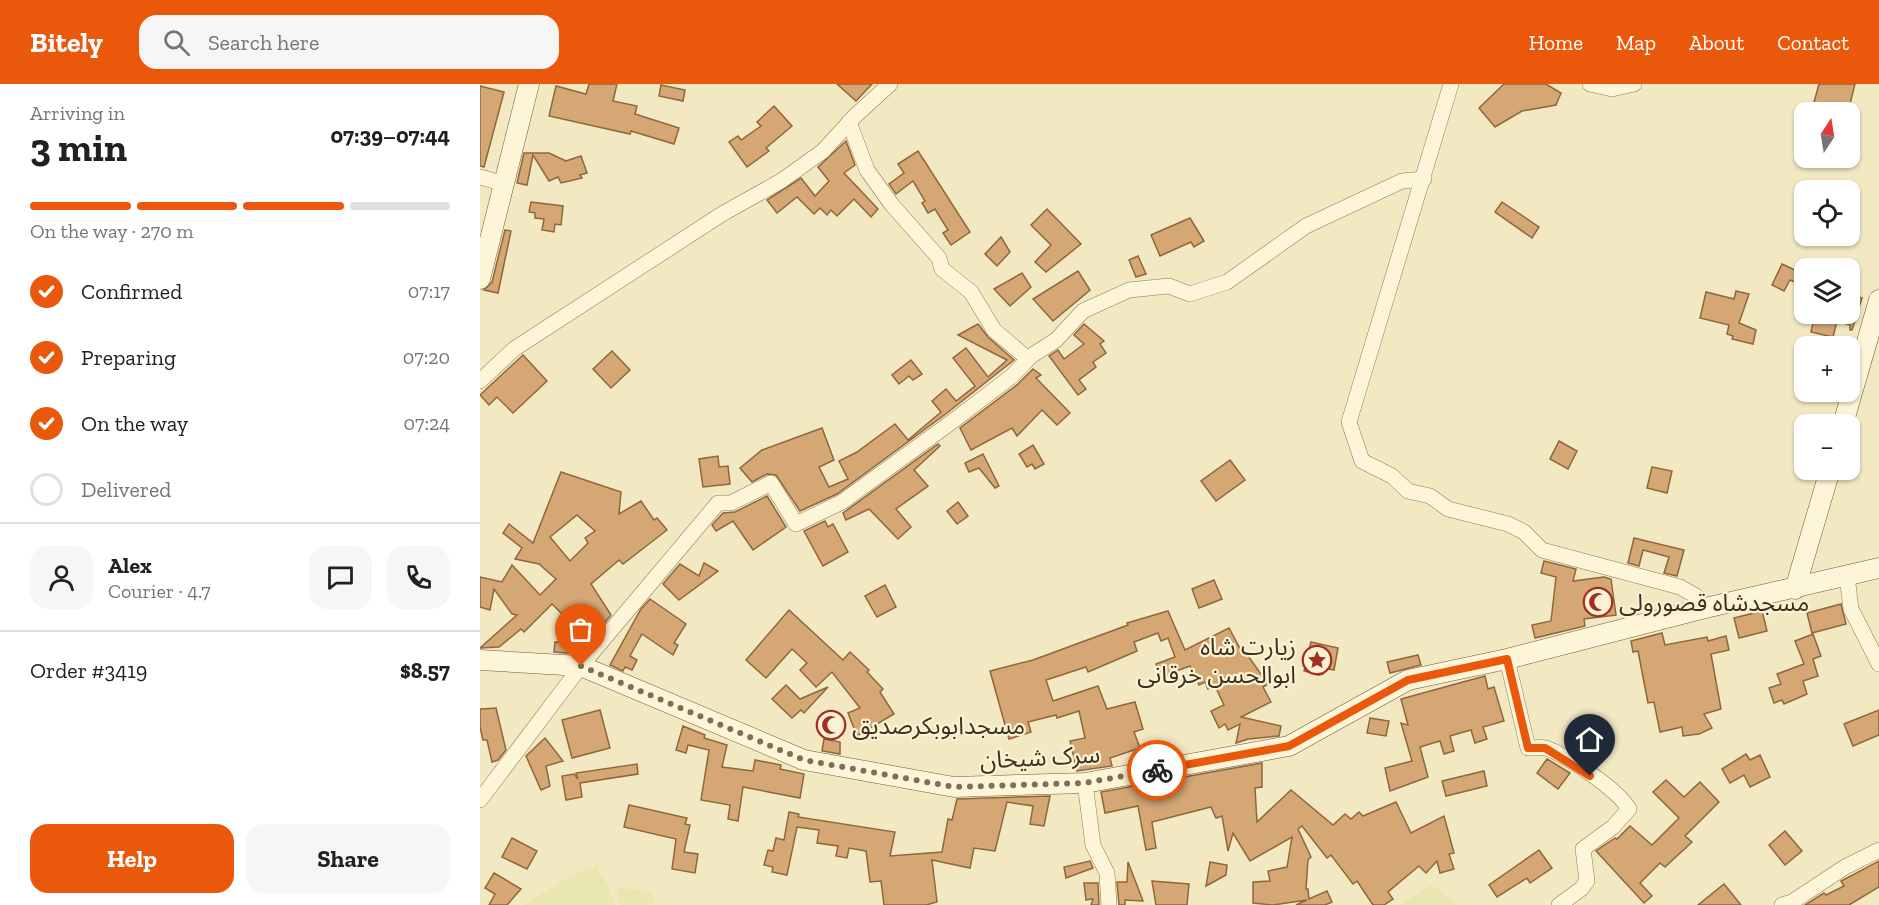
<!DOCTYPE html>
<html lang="en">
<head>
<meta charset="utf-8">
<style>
	:root { --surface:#fff; --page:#f6f6f6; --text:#202124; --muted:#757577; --line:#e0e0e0; --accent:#ea580c }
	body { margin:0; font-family:"Zilla Slab","Noto Sans Arabic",serif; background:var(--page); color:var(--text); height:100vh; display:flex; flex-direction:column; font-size:22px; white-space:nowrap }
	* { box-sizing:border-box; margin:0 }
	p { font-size:20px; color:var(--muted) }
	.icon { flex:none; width:33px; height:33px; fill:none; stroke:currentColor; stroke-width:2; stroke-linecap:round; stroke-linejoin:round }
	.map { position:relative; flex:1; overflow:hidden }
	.details { display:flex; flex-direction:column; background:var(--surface); width:480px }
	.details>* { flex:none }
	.needle { width:39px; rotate:12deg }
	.tools { position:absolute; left:1314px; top:18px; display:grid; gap:12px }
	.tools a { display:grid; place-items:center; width:66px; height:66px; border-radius:12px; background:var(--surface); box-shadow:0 2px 4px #0004; font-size:30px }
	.pin { position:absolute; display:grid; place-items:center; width:51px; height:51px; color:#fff; margin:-62px -26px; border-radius:50% 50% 50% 0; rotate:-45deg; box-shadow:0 0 6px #0007 }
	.pin .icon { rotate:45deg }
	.courier { position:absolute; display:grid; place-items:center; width:60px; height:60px; margin:-30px; border:4px solid #ea580c; border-radius:50%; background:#fff; color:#222; box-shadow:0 2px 8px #0007 }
	.overview em { font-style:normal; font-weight:800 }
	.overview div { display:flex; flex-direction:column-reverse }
	.overview { display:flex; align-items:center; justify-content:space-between; height:102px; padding:0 30px }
	h1 { font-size:39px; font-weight:800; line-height:45px }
	.bar { display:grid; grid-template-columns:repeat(4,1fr); gap:9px 6px; align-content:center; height:72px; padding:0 30px }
	.bar i { height:8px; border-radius:4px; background:var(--line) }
	.bar .current { background:var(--accent) }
	.bar p { grid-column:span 4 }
	.line { display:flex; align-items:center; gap:15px; padding:0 30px; border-top:2px solid var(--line) }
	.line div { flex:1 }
	.round { display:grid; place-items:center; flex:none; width:63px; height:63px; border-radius:18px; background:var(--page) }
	ol { padding:0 30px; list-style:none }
	li { display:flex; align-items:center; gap:18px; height:66px }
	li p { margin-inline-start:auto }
	li .icon { padding:6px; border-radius:50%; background:var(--accent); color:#fff; stroke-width:4 }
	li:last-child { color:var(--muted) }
	li i { width:33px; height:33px; border:3px solid var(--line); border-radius:50% }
	.button { display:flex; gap:12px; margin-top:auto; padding:12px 30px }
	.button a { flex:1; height:69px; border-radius:18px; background:var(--accent); color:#fff; font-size:24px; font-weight:800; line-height:69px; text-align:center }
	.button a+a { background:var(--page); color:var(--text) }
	header { display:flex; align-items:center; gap:36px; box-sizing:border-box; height:84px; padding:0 30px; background:var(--accent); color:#fff }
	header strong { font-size:28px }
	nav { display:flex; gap:33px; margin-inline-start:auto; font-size:21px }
	.search { width:420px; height:54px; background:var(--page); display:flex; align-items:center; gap:15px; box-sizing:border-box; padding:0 21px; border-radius:18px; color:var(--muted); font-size:22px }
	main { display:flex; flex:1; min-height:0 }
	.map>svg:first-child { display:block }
	.farmland { fill:#e9e6b0 }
	.building { fill:#d4a775; stroke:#90663b; stroke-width:1.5; fill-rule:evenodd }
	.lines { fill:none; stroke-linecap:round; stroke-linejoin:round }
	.street-casing { stroke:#8f7b58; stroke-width:16 }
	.secondary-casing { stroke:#705b3b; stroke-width:21 }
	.street { stroke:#fcf5d7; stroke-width:15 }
	.secondary { stroke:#fcf5d7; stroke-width:20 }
	.done { stroke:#7c7157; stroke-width:6; stroke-dasharray:0 10.8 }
	.route { stroke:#ea580c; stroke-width:8 }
	.labels { text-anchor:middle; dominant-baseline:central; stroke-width:4.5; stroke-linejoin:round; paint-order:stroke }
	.poi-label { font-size:24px; fill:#3d301d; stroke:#f9f2d4; text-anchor:start }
	.street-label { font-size:24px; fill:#3d301d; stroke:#f9f2d4 }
</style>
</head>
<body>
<header>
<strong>Bitely</strong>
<div class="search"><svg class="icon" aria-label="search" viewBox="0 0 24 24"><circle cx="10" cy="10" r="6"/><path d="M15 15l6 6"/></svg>Search here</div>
<nav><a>Home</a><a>Map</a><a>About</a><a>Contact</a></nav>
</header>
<main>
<section class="details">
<div class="overview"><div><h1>3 min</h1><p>Arriving in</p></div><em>07:39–07:44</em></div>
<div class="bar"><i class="current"></i><i class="current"></i><i class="current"></i><i></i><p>On the way · 270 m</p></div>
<ol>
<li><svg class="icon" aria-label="check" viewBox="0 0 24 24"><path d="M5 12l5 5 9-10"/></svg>Confirmed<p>07:17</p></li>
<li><svg class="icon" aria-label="check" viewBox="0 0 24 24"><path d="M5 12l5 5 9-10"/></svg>Preparing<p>07:20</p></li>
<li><svg class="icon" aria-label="check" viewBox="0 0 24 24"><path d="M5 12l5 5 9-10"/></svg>On the way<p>07:24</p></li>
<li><i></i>Delivered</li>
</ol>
<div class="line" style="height:108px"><a class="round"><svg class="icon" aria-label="person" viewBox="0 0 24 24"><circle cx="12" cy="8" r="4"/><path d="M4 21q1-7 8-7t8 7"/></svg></a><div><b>Alex</b><p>Courier · 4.7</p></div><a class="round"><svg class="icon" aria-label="chat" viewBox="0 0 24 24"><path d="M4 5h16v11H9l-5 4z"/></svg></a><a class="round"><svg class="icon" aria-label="phone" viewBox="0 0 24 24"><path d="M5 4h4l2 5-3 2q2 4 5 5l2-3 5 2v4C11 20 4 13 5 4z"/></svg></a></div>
<div class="line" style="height:78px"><div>Order #3419</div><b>$8.57</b></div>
<div class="button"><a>Help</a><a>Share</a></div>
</section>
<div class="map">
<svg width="1399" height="821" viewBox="0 0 1399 821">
	<rect width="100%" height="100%" fill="#f2e9c3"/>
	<!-- farmland -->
	<g class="farmland">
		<polygon points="119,780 119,789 128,801 135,821 44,821 89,793"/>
		<polygon points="952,801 977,821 919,821 925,818"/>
		<polygon points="137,804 161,806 174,811 174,821 139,821"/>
	</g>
	<!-- building -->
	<g class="building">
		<polygon points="109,0 137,0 133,17 157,22 155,30 199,44 194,60 151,47 150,50 69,32 76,2 106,10"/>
		<polygon points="357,0 392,0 376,17"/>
		<polygon points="1024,0 1066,0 1081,9 1076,21 1042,27 1015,43 999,24"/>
		<polygon points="1339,0 1375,0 1368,28 1333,22"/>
		<polygon points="181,1 205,6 203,17 179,12"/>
		<polygon points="0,2 24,8 4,83 0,82"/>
		<polygon points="294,22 312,42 286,64 289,67 267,83 249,58 258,52 261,56 281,42 277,38"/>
		<polygon points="366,57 375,81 364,89 398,125 391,133 374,115 357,132 351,126 347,131 340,124 334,130 317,113 297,129 287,116 321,94 335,112 349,97 338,83"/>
		<polygon points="438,67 490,148 471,161 463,149 468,146 455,125 448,129 442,119 445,117 433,97 416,110 409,100 424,89 418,80"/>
		<polygon points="44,69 69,69 86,77 101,72 107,89 100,91 102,94 81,99 78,93 69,97 53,71 47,101 37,99"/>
		<polygon points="51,118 83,122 81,141 75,140 74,148 62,146 64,135 55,134 55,129 49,128"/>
		<polygon points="1022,118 1059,143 1052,154 1015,128"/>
		<polygon points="567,125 601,160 566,188 555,178 571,161 551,141"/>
		<polygon points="710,134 724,157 714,163 711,158 680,172 671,151"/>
		<polygon points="25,146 31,147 18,209 4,206 12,198"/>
		<polygon points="521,153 530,168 517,182 505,170"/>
		<polygon points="658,172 666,190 656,193 649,176"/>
		<polygon points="1302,180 1321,189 1317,199 1310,196 1304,207 1292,201"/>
		<polygon points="598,187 610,206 573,237 553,215"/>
		<polygon points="542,189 551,203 530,222 514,205"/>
		<polygon points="1256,207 1269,210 1259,239 1276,246 1273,260 1252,255 1253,252 1247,250 1249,241 1220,234 1226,208 1254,215"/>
		<polygon points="1370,210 1382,214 1372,246 1370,246 1370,241 1357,237 1353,253 1331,248 1335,230 1370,230"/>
		<polygon points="498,240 508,253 534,276 467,329 357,410 320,427 296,391 287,390 272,398 260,384 282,366 342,344 354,376 339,383 349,403 368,395 359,377 377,368 415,340 428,356 461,328 452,317 466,305 476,317 495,302 473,274 486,264 508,293 527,276 478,251"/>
		<polygon points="604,240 624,257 620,260 626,269 613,278 616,283 599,296 606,305 598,311 569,272 578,266 584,275 604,260 594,251"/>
		<polygon points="132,267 150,286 131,304 113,285"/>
		<polygon points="43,271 67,297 33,329 17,313 9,321 0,311"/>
		<polygon points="431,276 442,290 433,296 429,292 419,300 412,291"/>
		<polygon points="553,285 561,291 556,294 590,329 577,341 562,326 537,352 532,344 491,366 480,344 538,300"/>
		<polygon points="1079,357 1097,367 1088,385 1070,375"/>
		<polygon points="458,360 460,362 434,386 448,402 416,425 431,443 418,455 389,425 366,436 363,429"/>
		<polygon points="553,361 564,380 555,385 552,380 547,383 539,370"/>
		<polygon points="503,370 519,402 515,404 499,384 489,388 485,379"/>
		<polygon points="238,372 239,383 248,382 250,400 223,403 219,375"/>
		<polygon points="750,376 765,396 736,417 721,397"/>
		<polygon points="1172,383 1192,387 1187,409 1167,404"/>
		<path d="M81 388 141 408 139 430 161 417 174 436 177 434 187 446 143 480 139 476 111 500 131 531 119 546 100 560 84 538 87 535 72 520 44 548 41 545 19 563 0 564 37 531 32 530 14 505 10 526 0 523V493L22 498 32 481 60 511 76 495 59 480 35 475 42 464 23 449 29 440 53 459ZM97 431 115 447 105 454 108 459 90 477 70 453Z"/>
		<polygon points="287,412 306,443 273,466 253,437 236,447 232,441 243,429 255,428"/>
		<polygon points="478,418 488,432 477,440 467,427"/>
		<polygon points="345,437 348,443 353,440 368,468 343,482 324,447"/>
		<polygon points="1154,454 1204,466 1197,492 1184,489 1189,473 1163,466 1159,482 1148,479"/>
		<polygon points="1064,477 1096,485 1093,497 1124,493 1131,495 1136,531 1104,535 1105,542 1055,554 1052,541 1071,537 1076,493 1061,489"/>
		<polygon points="224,479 238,487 199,516 183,500 200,480 219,492"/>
		<polygon points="734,496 742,515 719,524 712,505"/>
		<polygon points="405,501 416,523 397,533 385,512"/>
		<polygon points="170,515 206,540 194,559 198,561 193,571 162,550 150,572 157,576 152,586 145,583 143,587 130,581 161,525"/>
		<polygon points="1361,520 1366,540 1332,549 1327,529"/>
		<polygon points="309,526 363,576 370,568 389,586 387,588 403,605 400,608 414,630 377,652 368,629 380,624 352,588 336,603 320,586 327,579 312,565 286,594 266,576"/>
		<polygon points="688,527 705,566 749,544 763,570 766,569 788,600 783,603 791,618 761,633 801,642 799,652 768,655 756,659 760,640 748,646 745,640 739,644 731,627 744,621 735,602 728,605 725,598 719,601 710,582 680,593 676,580 695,573 688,554 681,557 678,549 654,558 657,567 608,588 606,583 566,596 573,617 618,602 627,625 655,618 663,645 654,648 660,664 630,674 632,682 597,687 590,657 605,654 599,627 577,634 576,631 548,638 551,648 529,655 510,587 553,576 648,541 647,539"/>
		<polygon points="1282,527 1287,547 1259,554 1254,534"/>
		<polygon points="1182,549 1185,561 1227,553 1228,557 1246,552 1249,566 1231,570 1241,625 1224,630 1232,644 1219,650 1203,652 1202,643 1180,648 1174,618 1168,619 1158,567 1153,568 1151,557"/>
		<polygon points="1333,550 1341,572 1333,575 1338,592 1323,597 1327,610 1304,620 1302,616 1294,619 1289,604 1301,600 1297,590 1324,580 1315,557"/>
		<polygon points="75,558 99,559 98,570 74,568"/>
		<polygon points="831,558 858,564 854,586 845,584 843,590 839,591 824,587"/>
		<polygon points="938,571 941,581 910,589 907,578"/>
		<polygon points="1005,592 1008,605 1014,603 1024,637 1003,643 1007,655 995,659 991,646 970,652 974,667 964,670 960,657 940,663 948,693 910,707 905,684 932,677 921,639 928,641 921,615"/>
		<polygon points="306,601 320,615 348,603 324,629 321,626 312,634 292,615"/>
		<polygon points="16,624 26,666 18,676 12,678 7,656 3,656 0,643 0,625"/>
		<polygon points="120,626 130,664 92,674 82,636"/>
		<polygon points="1399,626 1399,651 1373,662 1364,640"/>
		<polygon points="890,634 909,637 906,652 887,649"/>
		<polygon points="203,642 225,651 224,654 247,661 242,683 273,687 275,676 301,681 300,685 324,690 320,714 263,703 258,737 248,735 250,721 221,716 229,666 208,661 206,669 196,666"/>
		<polygon points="65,654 83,677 66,682 70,702 61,706 46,672"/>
		<polygon points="344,655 360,658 360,670 342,667"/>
		<polygon points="1266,670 1270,676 1280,671 1290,693 1270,703 1264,691 1250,699 1242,685"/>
		<polygon points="1067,675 1090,689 1078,705 1057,689"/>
		<polygon points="782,679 782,703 775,704 777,738 811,706 853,741 865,730 871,735 879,728 883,732 916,718 931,749 964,732 974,769 969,770 974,785 960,789 957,777 946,789 939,782 908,808 913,815 904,821 893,821 877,797 873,800 851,771 847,774 822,742 818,745 831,773 828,776 826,805 828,805 829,815 847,807 852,818 845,821 816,821 827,816 793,821 773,819 773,798 790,797 788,787 807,783 812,753 770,777 753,749 748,767 742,732 736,734 731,723 672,738 676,764 666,766 658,722 625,729 621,708"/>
		<polygon points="157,680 158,690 100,699 102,713 86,716 82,692 94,690 98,695 96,689"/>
		<polygon points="1004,687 1007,702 966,712 962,697"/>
		<polygon points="1186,696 1204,713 1220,698 1239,718 1205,752 1212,758 1185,783 1180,779 1160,799 1172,812 1164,819 1116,767 1135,754 1137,755 1150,742 1172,761 1199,734 1173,708"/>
		<polygon points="570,712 564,742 550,740 553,722 527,718 515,767 494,764 490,784 452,776 457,818 446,821 404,821 401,797 390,798 386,767 369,764 367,774 356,772 358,762 337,759 339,746 317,743 307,791 292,788 293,783 284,781 288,766 293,767 296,754 304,756 309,728 319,730 318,733 415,748 410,772 462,768 468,735 472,736 477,715"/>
		<polygon points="149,721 207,734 205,740 210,741 204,768 218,770 215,789 192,785 196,755 144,743"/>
		<polygon points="1305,747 1322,767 1305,781 1289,761"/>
		<polygon points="32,754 57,767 47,785 22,773"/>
		<polygon points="1059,766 1072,784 1050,799 1047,794 1017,813 1009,801"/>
		<polygon points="610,777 613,784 586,794 584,783"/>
		<polygon points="1399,777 1399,803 1369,821 1325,821 1344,809 1346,811 1364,802 1361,797"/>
		<polygon points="648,778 663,817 645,816 645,821 639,821 637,798 647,798"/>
		<polygon points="730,778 747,781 746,791 726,802"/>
		<polygon points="14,789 41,805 27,821 9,821 15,810 5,804"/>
		<polygon points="672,797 709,800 707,821 676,821"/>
		<polygon points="604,799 618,799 619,821 611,821 613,815 606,816"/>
		<polygon points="1244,800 1261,821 1218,821"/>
	</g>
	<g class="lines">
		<!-- street casing -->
		<g class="street-casing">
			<g id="street">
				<polyline points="971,0 869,338 882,377 912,392 928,407 950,412 968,425 1028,440 1044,448 1062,466 1200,503 1216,512 1221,525"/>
				<polyline points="1110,0 1132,5 1154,0"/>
				<polyline points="369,38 387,86 412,121 459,174 462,185 491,208 514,246 548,275"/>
				<polyline points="0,93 25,100"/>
				<polyline points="0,297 34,265 242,130 301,97 343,67 375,32 410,0"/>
				<polyline points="1367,492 1371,525 1399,580"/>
				<path d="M1027 575 1048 664C1053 664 1061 663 1066 664 1088 672 1138 706 1149 725L1133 743 1103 765 1107 797 1101 805 1079 821"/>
				<polyline points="605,699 613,761 627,789 629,821"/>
				<polyline points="0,716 101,582 238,419 251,419 291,399 316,440 362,418 473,337 532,292 551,272 576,256 603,227 649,206 689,202 710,210 747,198 826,142 922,97 944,95"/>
				<polyline points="1302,821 1312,818 1365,783 1399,766"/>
			</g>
		</g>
		<!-- secondary casing -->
		<g class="secondary-casing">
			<g id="secondary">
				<polyline points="0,195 49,0"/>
				<polyline points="1363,340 1399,216"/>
				<polyline points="1315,505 1350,386"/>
				<polyline points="0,576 101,582 324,676 474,703 605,699 809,662 928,596 1027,575 1221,525 1399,484"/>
			</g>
		</g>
		<!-- street -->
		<use href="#street" class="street"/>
		<!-- secondary -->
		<use href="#secondary" class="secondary"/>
	</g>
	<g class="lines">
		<!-- done -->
		<polyline class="done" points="101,582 324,676 474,703 604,699 677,686"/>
		<!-- route -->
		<polyline class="route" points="677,686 809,662 928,596 1027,575 1048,664 1065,664 1110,692"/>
	</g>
	<!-- icons -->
	<defs>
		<g id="mosque-ring" transform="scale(1.5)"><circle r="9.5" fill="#f9f2d4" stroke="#a32f22" stroke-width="1.5"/><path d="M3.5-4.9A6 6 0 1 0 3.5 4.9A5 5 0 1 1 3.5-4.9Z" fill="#a32f22"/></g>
		<g id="sight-ring" transform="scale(1.5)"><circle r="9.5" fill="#f9f2d4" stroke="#a32f22" stroke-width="1.5"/><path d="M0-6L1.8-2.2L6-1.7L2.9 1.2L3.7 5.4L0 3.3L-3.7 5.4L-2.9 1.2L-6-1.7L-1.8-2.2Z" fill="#a32f22"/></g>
	</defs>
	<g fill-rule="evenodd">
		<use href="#mosque-ring" x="1118" y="518"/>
		<use href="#sight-ring" x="837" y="576"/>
		<use href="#mosque-ring" x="351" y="641"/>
	</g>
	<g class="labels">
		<!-- poi labels -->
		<g class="poi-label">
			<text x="1139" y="518">مسجدشاه قصورولی</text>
			<text x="816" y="562" text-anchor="end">زیارت شاه<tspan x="816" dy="28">ابوالحسن خرقانی</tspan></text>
			<text x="372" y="641">مسجدابوبکرصدیق</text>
		</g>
		<!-- street labels -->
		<g class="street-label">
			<text transform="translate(560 673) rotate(-3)">سرک شیخان</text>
		</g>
	</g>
</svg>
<div class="tools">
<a><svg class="needle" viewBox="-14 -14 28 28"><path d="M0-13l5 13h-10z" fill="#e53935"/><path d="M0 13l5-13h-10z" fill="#757577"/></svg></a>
<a><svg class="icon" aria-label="locate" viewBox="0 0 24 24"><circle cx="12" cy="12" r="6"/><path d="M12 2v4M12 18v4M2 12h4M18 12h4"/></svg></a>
<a><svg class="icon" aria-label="layers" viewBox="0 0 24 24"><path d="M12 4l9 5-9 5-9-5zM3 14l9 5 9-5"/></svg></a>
<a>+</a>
<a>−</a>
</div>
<div class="pin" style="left:101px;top:582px;background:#ea580c"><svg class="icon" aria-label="bag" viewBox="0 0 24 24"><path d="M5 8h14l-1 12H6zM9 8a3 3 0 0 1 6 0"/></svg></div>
<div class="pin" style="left:1110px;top:692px;background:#1f2937"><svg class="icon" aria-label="home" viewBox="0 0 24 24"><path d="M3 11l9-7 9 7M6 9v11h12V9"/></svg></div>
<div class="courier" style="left:677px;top:686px"><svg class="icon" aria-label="bike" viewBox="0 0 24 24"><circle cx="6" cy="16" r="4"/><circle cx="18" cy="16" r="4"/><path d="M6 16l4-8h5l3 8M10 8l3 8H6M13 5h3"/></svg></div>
</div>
</main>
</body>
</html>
